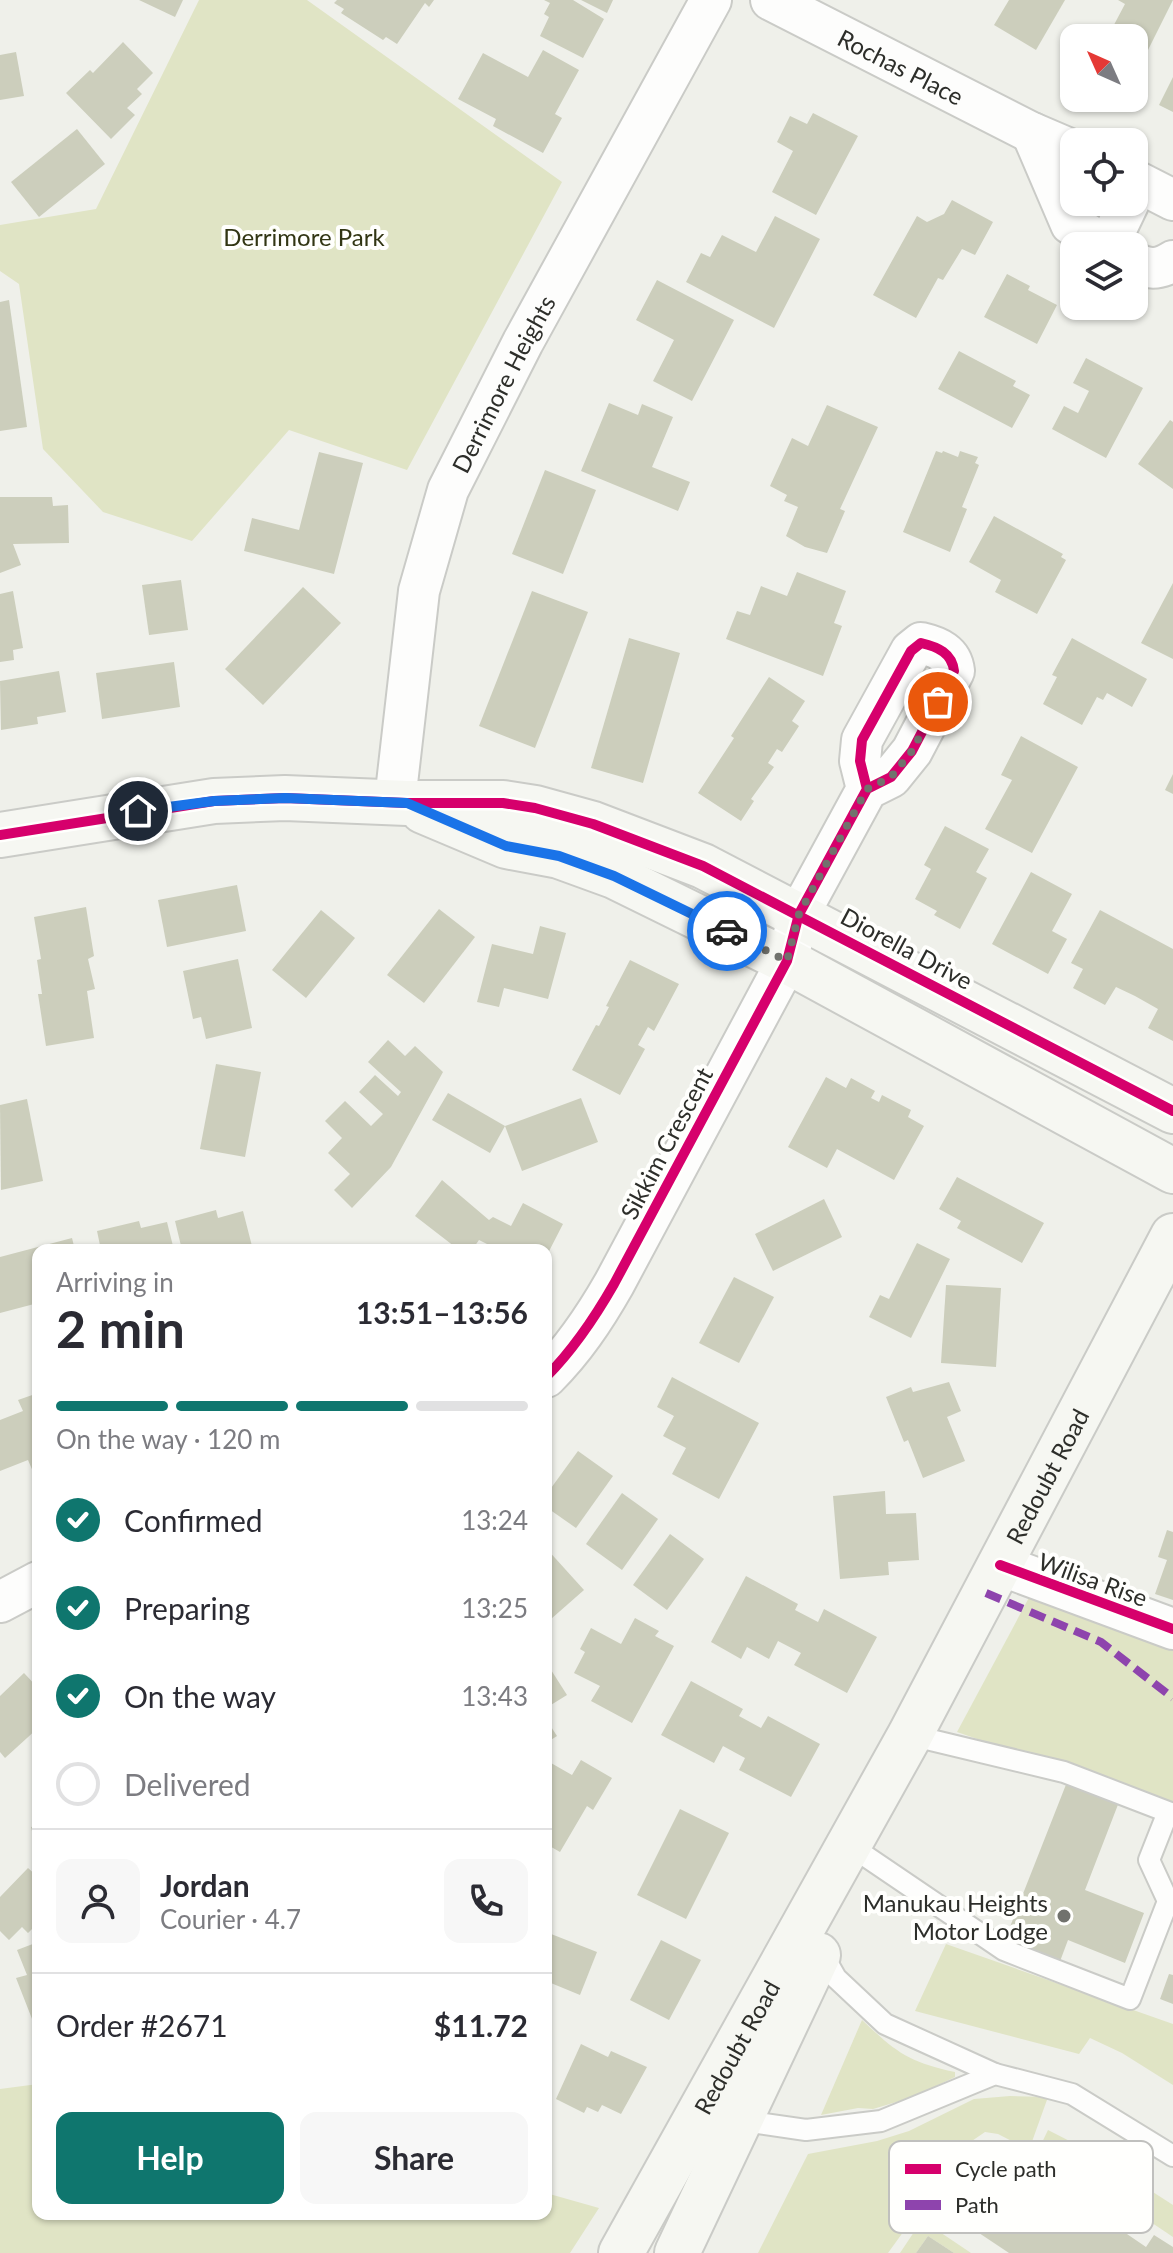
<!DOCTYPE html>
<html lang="en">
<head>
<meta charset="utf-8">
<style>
	:root { --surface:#fff; --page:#f7f7f7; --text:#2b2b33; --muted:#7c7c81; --line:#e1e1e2; --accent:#0f766e }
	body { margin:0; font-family:Lato,sans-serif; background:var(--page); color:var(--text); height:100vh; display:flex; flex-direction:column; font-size:30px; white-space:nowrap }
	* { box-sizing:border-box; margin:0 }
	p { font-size:26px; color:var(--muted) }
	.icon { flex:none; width:44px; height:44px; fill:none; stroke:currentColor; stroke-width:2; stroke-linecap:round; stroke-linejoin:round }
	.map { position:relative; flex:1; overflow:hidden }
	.sheet { position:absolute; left:32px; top:1244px; width:520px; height:976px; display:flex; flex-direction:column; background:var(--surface); border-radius:16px; box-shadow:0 2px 6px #0004 }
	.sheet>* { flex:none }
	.needle { width:52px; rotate:315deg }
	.buttons { position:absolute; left:1060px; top:24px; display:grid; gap:16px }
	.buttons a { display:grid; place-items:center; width:88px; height:88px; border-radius:16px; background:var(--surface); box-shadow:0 2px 6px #0004; font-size:40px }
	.pin { position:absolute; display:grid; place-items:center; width:68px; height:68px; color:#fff; margin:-34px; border:4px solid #fff; border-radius:50%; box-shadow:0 2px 8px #0007 }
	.courier { position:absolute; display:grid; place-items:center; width:80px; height:80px; margin:-40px; border:6px solid #1a73e8; border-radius:50%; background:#fff; color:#222; box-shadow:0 2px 10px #0007 }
	.headline em { font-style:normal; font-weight:700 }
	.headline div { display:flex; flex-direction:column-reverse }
	.headline { display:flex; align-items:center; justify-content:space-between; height:136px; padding:0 24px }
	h1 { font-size:52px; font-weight:700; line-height:60px }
	.bar { display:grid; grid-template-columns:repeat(4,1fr); gap:12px 8px; align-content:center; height:96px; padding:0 24px }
	.bar i { height:10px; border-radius:6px; background:var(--line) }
	.bar .on { background:var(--accent) }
	.bar p { grid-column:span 4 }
	.line { display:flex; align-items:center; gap:20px; padding:0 24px; border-top:2px solid var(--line) }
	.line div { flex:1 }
	.round { display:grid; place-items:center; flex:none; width:84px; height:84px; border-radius:16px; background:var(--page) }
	ol { padding:0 24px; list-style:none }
	li { display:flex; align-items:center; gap:24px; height:88px }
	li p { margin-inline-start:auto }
	li .icon { padding:8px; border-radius:50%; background:var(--accent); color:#fff; stroke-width:4 }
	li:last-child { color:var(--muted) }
	li i { width:44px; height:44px; border:4px solid var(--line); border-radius:50% }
	.cta { display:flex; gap:16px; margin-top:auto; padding:16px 24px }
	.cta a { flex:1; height:92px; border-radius:16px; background:var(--accent); color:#fff; font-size:32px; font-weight:700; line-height:92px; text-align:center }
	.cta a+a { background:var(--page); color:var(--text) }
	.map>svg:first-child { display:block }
	.green { fill:#e0e4c5 }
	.building { fill:#cccebc }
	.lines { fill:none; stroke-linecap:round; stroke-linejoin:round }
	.lane-casing { stroke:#cacbc7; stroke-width:24 }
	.street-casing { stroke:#cacbc7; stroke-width:44 }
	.secondary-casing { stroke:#cacbc7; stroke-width:48 }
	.lane { stroke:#fdfdfc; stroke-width:20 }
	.street { stroke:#fdfdfc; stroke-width:40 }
	.secondary { stroke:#f6f7f2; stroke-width:44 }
	.quiet { stroke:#8e44ad; stroke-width:8; stroke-dasharray:16 8; stroke-linecap:butt }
	.cycleway-casing { stroke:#fffffd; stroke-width:15 }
	.cycleway { stroke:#d6006c; stroke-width:10 }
	.done { stroke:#71726d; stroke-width:8; stroke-dasharray:0 14.4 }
	.route { stroke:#1a73e8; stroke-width:10 }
	.poi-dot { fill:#71726d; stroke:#fffffd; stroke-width:3 }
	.labels { text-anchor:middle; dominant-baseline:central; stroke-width:8; stroke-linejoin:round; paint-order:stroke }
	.street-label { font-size:24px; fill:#2d2e2a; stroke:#fffffd }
	.park-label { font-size:24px; fill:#323614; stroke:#fffffd }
	.poi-label { font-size:24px; fill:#2d2e2a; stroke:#fffffd; text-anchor:end }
	.key { fill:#fffffd; stroke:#c0c0be; stroke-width:2 }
	.key-label { font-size:22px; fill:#2d2e2a }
</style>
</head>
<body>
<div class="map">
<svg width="1173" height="2253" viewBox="0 0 1173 2253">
	<rect width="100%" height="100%" fill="#eff0ea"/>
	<!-- green -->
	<g class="green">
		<polygon points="199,0 307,0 562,182 407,470 289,430 192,541 103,512 43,449 19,284 0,271 0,225 96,209"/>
		<polygon points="1032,1592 1173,1644 1173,1806 957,1732"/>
		<polygon points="946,1944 1173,2024 1173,2085 1122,2053 1090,2038 1079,2054 915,2011"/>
		<path d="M862 2020C896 2052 908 2062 955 2072V2077L913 2097 873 2109 858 2108 821 2115Z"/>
		<polygon points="38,2084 38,2214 546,2214 546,2193 599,2208 570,2253 0,2253 0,2089"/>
		<polygon points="1010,2096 1048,2097 1029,2150 998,2134 985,2132 966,2145 888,2253 758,2253 808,2154 877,2141 909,2131 974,2099"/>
		<polygon points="1048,2130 1099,2156 1082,2177 1069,2170 1064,2175 1035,2157"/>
		<polygon points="1111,2165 1173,2205 1173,2237 1097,2186"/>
		<polygon points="922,2220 971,2253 954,2253 928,2236 916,2253 900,2253"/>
	</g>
	<!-- building -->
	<g class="building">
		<polygon points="139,0 183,0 175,17"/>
		<polygon points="337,0 434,0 429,7 425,3 397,44 386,37 383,40 341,13 344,9 334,3"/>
		<polygon points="544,0 573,0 604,19 583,58 540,36 549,17 544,14 550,3"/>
		<polygon points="581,0 613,0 607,13"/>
		<polygon points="1009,0 1065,0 1036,50 994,25"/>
		<polygon points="1118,0 1173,0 1134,78 1134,38 1107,38 1125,4"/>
		<polygon points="123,42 153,73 137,89 142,94 127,108 135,115 111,139 66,93 90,70 93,73"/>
		<polygon points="543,50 579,70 555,114 562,118 543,153 493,126 496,119 458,99 483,53 528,77"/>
		<polygon points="16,52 24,96 0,100 0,55"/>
		<polygon points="1173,77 1173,112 1159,105"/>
		<polygon points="813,113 858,136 816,215 772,192 793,151 777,142 790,116 807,124"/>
		<polygon points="77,129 105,164 39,217 11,182"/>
		<polygon points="952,200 993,222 975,255 962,249 943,280 938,278 916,318 873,295 917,216 927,222 944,214"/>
		<polygon points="775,216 820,239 774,328 686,282 701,253 710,257 722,235 756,252"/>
		<polygon points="1007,274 1030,286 1028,290 1057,305 1037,344 984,317"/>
		<polygon points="657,280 734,320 692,401 653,381 674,340 636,320"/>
		<polygon points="9,300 27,427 0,431 0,302"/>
		<polygon points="959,351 1016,381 1013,386 1030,395 1012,428 938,389"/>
		<polygon points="1086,358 1143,388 1106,458 1052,429 1064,406 1078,413 1089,391 1073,383"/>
		<polygon points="609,403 638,415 642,404 673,417 652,467 690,482 678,511 581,471"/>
		<polygon points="827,405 878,427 840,509 845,511 827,553 805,547 786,536 798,507 784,501 787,495 770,486 792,438 808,446"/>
		<polygon points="1170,420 1173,422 1173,489 1138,464"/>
		<polygon points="936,451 942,453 943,451 958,457 960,451 978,457 975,463 979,465 962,507 967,509 950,552 903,532"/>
		<polygon points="319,452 363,463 334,574 244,551 252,518 299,530"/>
		<polygon points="545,470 596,490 563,574 512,554"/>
		<polygon points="0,497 52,497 53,506 68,505 69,543 13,544 21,565 0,573"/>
		<polygon points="994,516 1063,554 1061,557 1066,560 1037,614 995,592 1001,580 969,562"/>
		<polygon points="797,572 846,591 834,623 842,626 823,676 726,639 737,611 750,615 761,586 787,596"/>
		<polygon points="181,580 188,630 149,635 142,585"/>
		<polygon points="1173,583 1173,659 1141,643"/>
		<polygon points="303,587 341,623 263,705 225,669"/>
		<polygon points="13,591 23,648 13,650 14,660 0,662 0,594"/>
		<polygon points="532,591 588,612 535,748 479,726"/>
		<polygon points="629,638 680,653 643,783 591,768"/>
		<polygon points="1072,638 1147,679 1132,707 1107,693 1103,700 1097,697 1082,725 1043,704 1057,677 1052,675"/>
		<polygon points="174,662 180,707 102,719 96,673"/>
		<polygon points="59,671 66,712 37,717 38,724 1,730 0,681"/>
		<polygon points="769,677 805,701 792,721 799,726 782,752 777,749 768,763 774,767 751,799 754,801 741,821 698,793 734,738 731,736"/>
		<polygon points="1021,736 1078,767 1032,853 985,829 1012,780 1001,775"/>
		<polygon points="1173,774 1173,794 1165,790"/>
		<polygon points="945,826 989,849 976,872 987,878 960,929 934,915 937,911 915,899 931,869 924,865"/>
		<polygon points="1031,872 1072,894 1052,931 1067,939 1048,974 992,944"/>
		<polygon points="237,885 246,931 167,947 158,900"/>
		<polygon points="86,907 94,956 88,959 95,989 87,991 94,1038 46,1046 38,994 42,994 37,960 41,959 34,917"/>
		<polygon points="439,909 475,937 424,1003 387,975"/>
		<polygon points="321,910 355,938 306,998 272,970"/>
		<polygon points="1100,910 1173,949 1173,1041 1148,1028 1158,1009 1135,996 1116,987 1105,1005 1073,988 1083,969 1071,963"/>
		<polygon points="540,926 566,933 548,999 504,988 499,1007 477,1002 492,944 533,954"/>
		<polygon points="238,959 252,1028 206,1039 201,1017 193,1019 183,971"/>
		<polygon points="630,960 679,984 654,1031 648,1027 638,1045 645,1049 620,1095 572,1070 596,1025 599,1026 609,1007 606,1006"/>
		<polygon points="388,1040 405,1056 415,1046 443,1072 391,1167 352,1208 334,1190 350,1174 328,1153 342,1138 325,1121 345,1101 371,1126 383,1114 359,1092 375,1075 398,1096 401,1092 368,1062"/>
		<polygon points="216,1064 261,1072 245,1157 200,1149"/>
		<polygon points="826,1077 846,1088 851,1078 875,1091 871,1098 879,1102 882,1095 911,1110 908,1117 924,1126 894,1180 837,1149 827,1168 788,1147"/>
		<polygon points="448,1093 505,1126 490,1153 432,1120"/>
		<polygon points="581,1098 598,1142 522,1171 505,1126"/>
		<polygon points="27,1099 43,1181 1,1190 0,1105"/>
		<polygon points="957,1177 1044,1223 1022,1263 957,1228 961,1221 939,1209"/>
		<polygon points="442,1180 489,1220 493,1217 511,1226 523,1203 563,1224 546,1257 546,1250 499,1250 479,1240 472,1250 459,1250 415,1216"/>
		<polygon points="824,1199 842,1237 773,1271 755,1234"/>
		<polygon points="216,1210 218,1218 243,1211 253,1250 182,1250 175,1221"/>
		<polygon points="139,1221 141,1228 167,1222 174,1250 101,1250 97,1231"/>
		<polygon points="72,1238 75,1250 38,1250 38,1303 0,1313 0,1257"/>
		<polygon points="917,1243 950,1259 911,1338 869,1317 880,1295 889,1299"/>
		<polygon points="734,1277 774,1297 739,1363 699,1343"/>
		<polygon points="946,1285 1001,1288 996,1367 941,1363"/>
		<polygon points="672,1377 759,1423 719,1499 672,1474 686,1448 663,1436 674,1416 657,1407"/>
		<polygon points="949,1382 961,1411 947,1417 965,1461 923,1478 908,1440 904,1442 886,1397 911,1387 913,1392"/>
		<polygon points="38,1393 38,1472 34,1474 28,1460 0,1471 0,1420 23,1411 18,1400"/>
		<polygon points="578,1451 613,1476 576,1528 546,1507 546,1495"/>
		<polygon points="885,1491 886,1514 916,1513 919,1560 888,1562 889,1575 840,1579 833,1496"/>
		<polygon points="622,1493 658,1519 622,1570 586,1544"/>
		<polygon points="1167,1530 1173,1532 1173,1600 1155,1594 1167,1560 1158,1557"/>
		<polygon points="670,1534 704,1559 667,1610 633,1585"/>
		<polygon points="546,1548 584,1590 551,1619 546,1614"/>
		<polygon points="746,1576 798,1604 795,1610 818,1622 824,1609 877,1637 847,1693 794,1665 801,1653 778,1641 769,1659 747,1647 741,1659 711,1642"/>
		<polygon points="635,1618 659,1631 655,1636 674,1646 632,1723 591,1701 600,1686 574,1673 585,1652 580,1649 591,1628 621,1644"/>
		<polygon points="546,1662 567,1695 546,1708"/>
		<polygon points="24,1673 38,1688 38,1728 5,1758 0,1752 0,1696"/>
		<polygon points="691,1681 743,1709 739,1716 761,1728 768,1716 820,1744 791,1797 739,1770 745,1758 723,1746 714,1763 661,1735"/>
		<polygon points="546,1719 557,1736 546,1743"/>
		<polygon points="581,1760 612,1778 593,1810 587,1806 560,1852 546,1844 546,1768 551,1763 572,1775"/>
		<polygon points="1067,1782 1119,1802 1085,1890 1144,1913 1125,1963 1068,1940 1059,1964 1004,1942"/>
		<polygon points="680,1809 729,1833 686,1919 637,1895"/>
		<polygon points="38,1825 38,1852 37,1852 31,1827"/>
		<polygon points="28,1868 38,1877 38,1912 35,1914 38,1923 28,1933 22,1927 9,1940 0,1931 0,1897"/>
		<polygon points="546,1932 597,1952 580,1995 546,1981"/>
		<polygon points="661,1940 701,1960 669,2020 630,2000"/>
		<polygon points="38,1942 38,2022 34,2024 16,1978 27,1975 17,1950"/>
		<polygon points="1169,1974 1173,1975 1173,2004 1160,1999"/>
		<polygon points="581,2044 608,2057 611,2051 647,2067 621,2114 602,2105 598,2112 587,2107 584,2113 556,2099"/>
		<polygon points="988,2142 1056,2187 1063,2176 1111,2209 1105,2219 1146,2247 1154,2235 1173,2247 1173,2253 1009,2253 943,2209"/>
		<polygon points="928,2236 954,2253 916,2253"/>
	</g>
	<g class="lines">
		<!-- lane casing -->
		<g class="lane-casing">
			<g id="lane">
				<polyline points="858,1851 1004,1950 1130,1999 1168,1901 1149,1860 1168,1812 1064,1772 910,1735"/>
				<polyline points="820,1950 836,1978 885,2024 995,2074"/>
				<polyline points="736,2120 806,2130 881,2121 995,2074 1072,2094 1173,2156"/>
			</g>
		</g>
		<!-- street casing -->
		<g class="street-casing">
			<g id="street">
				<path id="s1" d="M771 0 1032 133 1074 151"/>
				<polyline points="1032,133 1071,224 1107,246"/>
				<polyline points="1134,180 1173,200"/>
				<polyline points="1108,246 1129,202"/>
				<path d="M1134 262C1148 270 1159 270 1173 261"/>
				<path id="s2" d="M395 801 419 591 448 490 523 342 711 0"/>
				<path d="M546 1377C574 1349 594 1319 614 1284L787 961 799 914 867 789 891 777 912 751 954 671C952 653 938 647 921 643L911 651 862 740 860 761 867 789"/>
				<polyline points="1000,1565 1173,1629"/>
				<polyline points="0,1602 38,1582"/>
			</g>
		</g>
		<!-- secondary casing -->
		<g class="secondary-casing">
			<g id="secondary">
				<polyline points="423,811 506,846 559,856 614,876 787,961 1173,1171"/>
				<polyline points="0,835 214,801 285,798 407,803 503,803 535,808 593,824 703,866 1173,1111"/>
				<path id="s3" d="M621 2253 910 1735 1173 1236"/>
				<polyline points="677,2253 818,1955"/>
			</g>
		</g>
		<!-- lane -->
		<use href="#lane" class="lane"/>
		<!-- street -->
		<use href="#street" class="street"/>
		<!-- secondary -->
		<use href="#secondary" class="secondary"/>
		<!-- quiet -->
		<polyline class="quiet" points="986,1593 1101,1642 1173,1698"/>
		<!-- cycleway casing -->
		<g class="cycleway-casing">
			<g id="cycleway">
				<polyline points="0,835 214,801 285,798 407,803 503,803 535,808 593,824 703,866 1173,1111"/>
				<path d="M546 1377C574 1349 594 1319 614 1284L787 961 799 914 867 789 891 777 912 751 954 671C952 653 938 647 921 643L911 651 862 740 860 761 867 789"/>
				<polyline points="1000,1565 1173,1629"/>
			</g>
		</g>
		<!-- cycleway -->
		<use href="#cycleway" class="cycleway"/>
	</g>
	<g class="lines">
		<!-- done -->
		<polyline class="done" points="727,931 787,961 799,914 867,789 891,777 912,751 938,702"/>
		<!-- route -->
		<polyline class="route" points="138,811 214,801 285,798 407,803 506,846 559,856 614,876 727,931"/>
	</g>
	<!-- markers -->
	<circle class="poi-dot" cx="1064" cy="1916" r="8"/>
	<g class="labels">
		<!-- street labels -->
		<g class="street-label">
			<text stroke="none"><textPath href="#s1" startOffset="146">Rochas Place</textPath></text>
			<text stroke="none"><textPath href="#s2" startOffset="436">Derrimore Heights</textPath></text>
			<text transform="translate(907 948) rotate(28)">Diorella Drive</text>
			<text transform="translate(666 1143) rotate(-62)">Sikkim Crescent</text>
			<text stroke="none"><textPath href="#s3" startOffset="886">Redoubt Road</textPath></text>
			<text transform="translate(1093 1579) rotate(20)">Wilisa Rise</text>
			<text stroke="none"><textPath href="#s3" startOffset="236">Redoubt Road</textPath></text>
		</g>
		<!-- park labels -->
		<g class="park-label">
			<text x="304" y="236">Derrimore Park</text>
		</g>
		<!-- poi labels -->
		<g class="poi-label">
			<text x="1048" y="1902">Manukau Heights<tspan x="1048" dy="28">Motor Lodge</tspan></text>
		</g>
	</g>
	<!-- legend -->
	<rect x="889" y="2141" width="264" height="92" rx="12" class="key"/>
	<rect x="905" y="2164" width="36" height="10" fill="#d6006c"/>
	<rect x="905" y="2200" width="36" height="10" fill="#8e44ad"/>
	<g class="key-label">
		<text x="955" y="2177">Cycle path</text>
		<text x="955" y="2213">Path</text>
	</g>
</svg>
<div class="buttons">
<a><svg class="needle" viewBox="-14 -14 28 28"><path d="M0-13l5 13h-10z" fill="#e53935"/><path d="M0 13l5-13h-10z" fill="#7c7c81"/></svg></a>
<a><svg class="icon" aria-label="locate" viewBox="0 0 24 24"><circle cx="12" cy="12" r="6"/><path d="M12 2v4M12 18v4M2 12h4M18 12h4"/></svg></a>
<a><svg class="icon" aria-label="layers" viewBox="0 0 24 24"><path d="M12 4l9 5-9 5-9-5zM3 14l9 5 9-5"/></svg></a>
</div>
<div class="pin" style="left:938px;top:702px;background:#ea580c"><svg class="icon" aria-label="bag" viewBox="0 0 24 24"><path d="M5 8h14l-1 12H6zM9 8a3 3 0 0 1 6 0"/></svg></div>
<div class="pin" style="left:138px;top:811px;background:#1f2937"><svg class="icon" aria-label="home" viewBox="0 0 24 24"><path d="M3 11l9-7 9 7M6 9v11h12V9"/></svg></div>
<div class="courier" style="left:727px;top:931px"><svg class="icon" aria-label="car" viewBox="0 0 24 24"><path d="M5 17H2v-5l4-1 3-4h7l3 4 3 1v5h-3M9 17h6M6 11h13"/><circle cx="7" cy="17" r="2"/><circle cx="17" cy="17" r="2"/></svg></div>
<section class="sheet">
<div class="headline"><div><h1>2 min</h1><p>Arriving in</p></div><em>13:51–13:56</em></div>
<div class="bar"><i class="on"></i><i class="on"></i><i class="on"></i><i></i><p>On the way · 120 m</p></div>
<ol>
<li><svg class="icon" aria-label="check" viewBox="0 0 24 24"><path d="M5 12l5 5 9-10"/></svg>Confirmed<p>13:24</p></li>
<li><svg class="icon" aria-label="check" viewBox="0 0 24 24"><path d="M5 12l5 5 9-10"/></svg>Preparing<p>13:25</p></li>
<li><svg class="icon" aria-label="check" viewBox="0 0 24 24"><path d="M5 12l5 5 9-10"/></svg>On the way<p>13:43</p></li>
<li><i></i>Delivered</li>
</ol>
<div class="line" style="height:144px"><a class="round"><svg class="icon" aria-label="person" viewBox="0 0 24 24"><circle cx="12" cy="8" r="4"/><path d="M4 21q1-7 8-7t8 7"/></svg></a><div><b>Jordan</b><p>Courier · 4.7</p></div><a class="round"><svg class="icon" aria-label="phone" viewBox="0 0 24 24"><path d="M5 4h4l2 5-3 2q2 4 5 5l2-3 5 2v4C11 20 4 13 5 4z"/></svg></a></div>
<div class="line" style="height:104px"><div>Order #2671</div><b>$11.72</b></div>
<div class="cta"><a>Help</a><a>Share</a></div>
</section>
</div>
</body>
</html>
